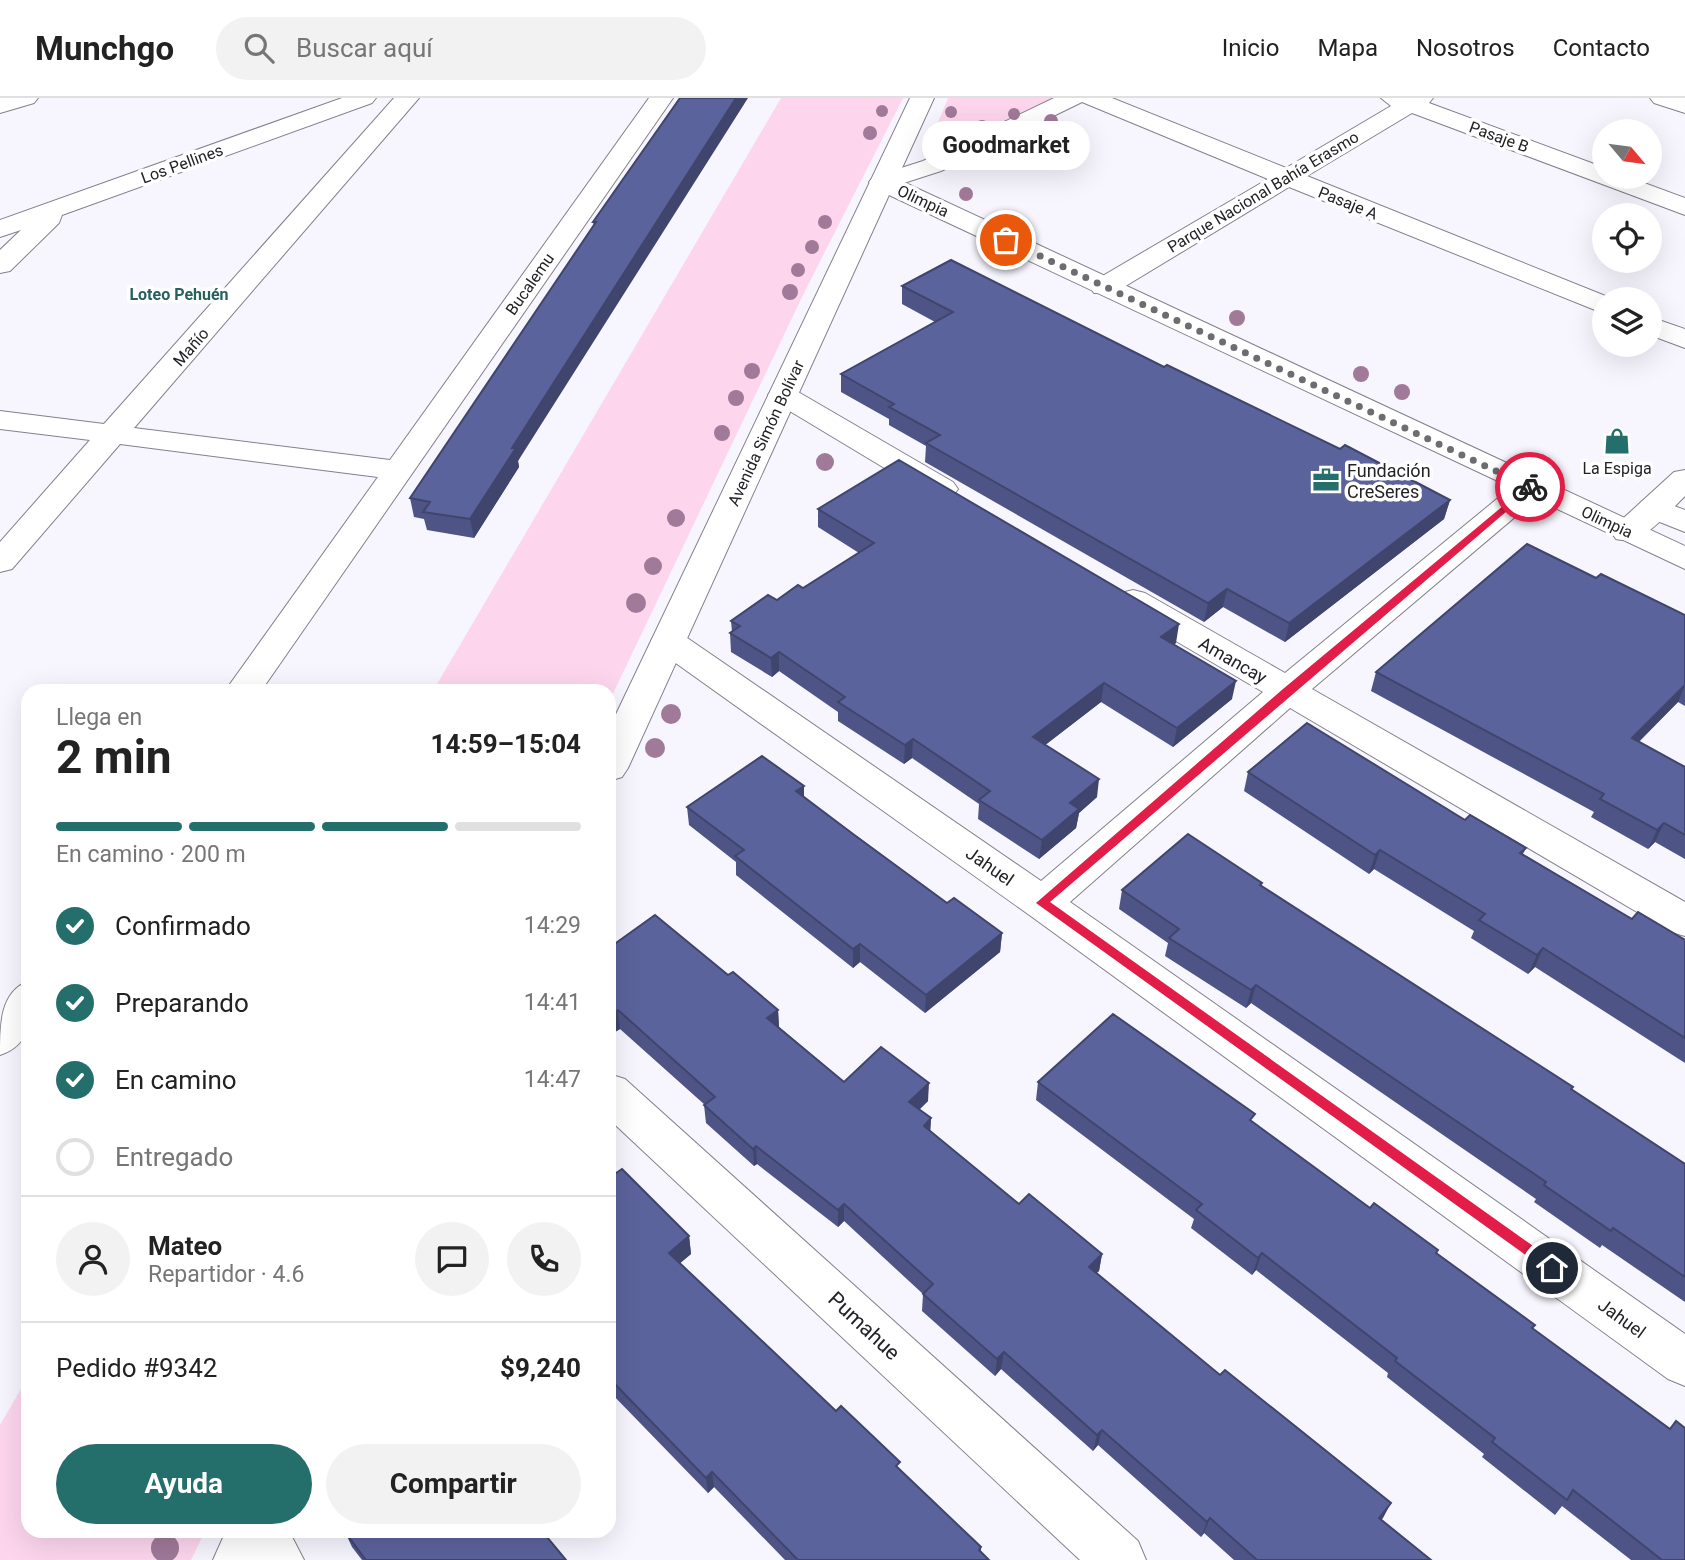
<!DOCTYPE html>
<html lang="es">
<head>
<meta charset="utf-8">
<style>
	:root { --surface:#fff; --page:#f2f2f2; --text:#222; --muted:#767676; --line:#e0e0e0; --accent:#246f6b }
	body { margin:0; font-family:Roboto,sans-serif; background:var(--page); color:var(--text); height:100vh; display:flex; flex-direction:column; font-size:26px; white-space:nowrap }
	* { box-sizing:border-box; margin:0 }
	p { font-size:23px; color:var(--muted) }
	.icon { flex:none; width:38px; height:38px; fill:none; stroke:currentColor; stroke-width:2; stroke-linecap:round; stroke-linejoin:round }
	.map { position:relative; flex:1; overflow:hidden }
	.details { position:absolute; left:21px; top:586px; width:595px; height:854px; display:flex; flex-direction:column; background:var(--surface); border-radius:21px; box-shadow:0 7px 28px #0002 }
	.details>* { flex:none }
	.needle { width:46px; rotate:119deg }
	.buttons { position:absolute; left:1592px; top:21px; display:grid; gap:14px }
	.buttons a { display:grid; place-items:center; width:70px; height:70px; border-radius:50%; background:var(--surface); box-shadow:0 7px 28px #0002; font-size:35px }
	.pin { position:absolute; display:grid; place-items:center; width:60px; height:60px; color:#fff; margin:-30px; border:4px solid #fff; border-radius:50%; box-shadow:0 2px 7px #0007 }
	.courier { position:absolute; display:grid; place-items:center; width:70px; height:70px; margin:-35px; border:5px solid #e11d48; border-radius:50%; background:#fff; color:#222; box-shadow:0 2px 9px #0007 }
	.bubble { position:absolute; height:49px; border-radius:24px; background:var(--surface); box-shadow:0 7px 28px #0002; font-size:23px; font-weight:700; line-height:49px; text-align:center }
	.head em { font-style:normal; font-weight:700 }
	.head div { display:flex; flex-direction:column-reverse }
	.head { display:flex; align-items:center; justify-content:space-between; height:119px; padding:0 35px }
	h1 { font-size:46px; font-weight:700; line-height:52px }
	.bar { display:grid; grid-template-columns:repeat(4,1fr); gap:10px 7px; align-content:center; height:84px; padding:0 35px }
	.bar i { height:9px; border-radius:5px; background:var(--line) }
	.bar .selected { background:var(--accent) }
	.bar p { grid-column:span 4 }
	.line { display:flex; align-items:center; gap:18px; padding:0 35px; border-top:2px solid var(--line) }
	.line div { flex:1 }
	.round { display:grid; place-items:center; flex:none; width:74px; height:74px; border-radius:37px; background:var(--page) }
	ol { padding:0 35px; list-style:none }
	li { display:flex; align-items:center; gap:21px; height:77px }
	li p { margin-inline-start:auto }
	li .icon { padding:7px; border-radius:50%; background:var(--accent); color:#fff; stroke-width:4 }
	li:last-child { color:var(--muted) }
	li i { width:38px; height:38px; border:4px solid var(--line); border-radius:50% }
	.button { display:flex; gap:14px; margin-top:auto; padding:14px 35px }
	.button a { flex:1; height:80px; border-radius:42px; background:var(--accent); color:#fff; font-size:28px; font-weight:700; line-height:80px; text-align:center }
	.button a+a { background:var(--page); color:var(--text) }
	header { display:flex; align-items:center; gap:42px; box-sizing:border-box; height:98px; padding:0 35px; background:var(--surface); border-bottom:2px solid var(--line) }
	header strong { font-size:33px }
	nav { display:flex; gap:38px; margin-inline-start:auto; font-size:24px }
	.search { width:490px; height:63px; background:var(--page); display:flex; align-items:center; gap:18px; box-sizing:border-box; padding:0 24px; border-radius:38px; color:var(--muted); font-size:26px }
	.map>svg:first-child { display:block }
	.green { fill:#fdd6ee }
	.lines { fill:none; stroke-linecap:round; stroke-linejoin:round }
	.street-casing { stroke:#84818d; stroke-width:2 }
	.secondary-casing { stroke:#84818d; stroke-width:2 }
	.street { fill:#fff; fill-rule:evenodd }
	.secondary { fill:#fff; fill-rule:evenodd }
	.tree { fill:#a17999 }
	.wall { fill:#4e5586 }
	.shaded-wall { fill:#40456d }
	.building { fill:#5b639c; stroke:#40456d; stroke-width:2 }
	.route { fill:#e11d48 }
	.done { stroke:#6d6c71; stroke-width:7; stroke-dasharray:0 12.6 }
	.labels { text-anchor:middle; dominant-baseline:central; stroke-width:7; stroke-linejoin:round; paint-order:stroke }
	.far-street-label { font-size:16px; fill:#232226; stroke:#fff }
	.far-neighbourhood-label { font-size:16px; font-weight:bold; fill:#27615e; stroke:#fff }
	.far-poi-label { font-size:16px; fill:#232226; stroke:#fff }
	.poi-label { font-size:18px; fill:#232226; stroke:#fff; text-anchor:start }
	.street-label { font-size:18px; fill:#232226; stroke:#fff }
	.near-street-label { font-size:21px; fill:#232226; stroke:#fff }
</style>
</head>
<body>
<header>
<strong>Munchgo</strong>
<div class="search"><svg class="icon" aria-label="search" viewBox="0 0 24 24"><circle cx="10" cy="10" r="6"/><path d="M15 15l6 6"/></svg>Buscar aquí</div>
<nav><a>Inicio</a><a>Mapa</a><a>Nosotros</a><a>Contacto</a></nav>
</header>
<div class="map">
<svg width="1685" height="1462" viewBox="0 0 1685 1462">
	<rect width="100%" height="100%" fill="#f7f5fd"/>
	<!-- green -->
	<g class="green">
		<polygon points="781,0 903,0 803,197 609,604 609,593 433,593"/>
		<polygon points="948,0 1054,0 937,56 926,54"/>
		<polygon points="28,1279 28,1433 205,1433 191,1462 0,1462 0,1327"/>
	</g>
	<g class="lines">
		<!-- street casing -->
		<g class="street-casing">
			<g id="street">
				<polygon points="342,0 376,0 372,5 62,117 59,125 10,173 0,175 0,152 21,132 0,139 0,122"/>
				<polygon points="394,0 419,0 134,330 390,362 649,0 673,0 261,593 225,593 378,379 120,346 12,471 0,474 0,444 90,342 0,331 0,313 104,326"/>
				<polygon points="1054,0 1112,0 1286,70 1391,8 1381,0 1433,0 1429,5 1605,70 1605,79 1628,79 1685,100 1685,117 1412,15 1307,78 1613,201 1605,201 1605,216 1289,89 1114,195 1094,195 1090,189 1094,183 1268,81 1082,4 941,73 882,92 873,89 869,84 873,79 923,63"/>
				<polygon points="1650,0 1685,0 1685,15 1654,5"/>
				<polygon points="1650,219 1685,231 1685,250 1650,237"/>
				<polygon points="783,288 793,291 953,384 958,391 953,398 942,400 931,398 773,303 768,297 773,291"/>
				<path d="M1685 372V398C1666 416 1644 448 1616 441L1611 434 1616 427 1674 374Z"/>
				<polygon points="1531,380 1542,382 1547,389 1542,396 1312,591 1685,804 1685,838 1671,834 1290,610 1070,804 1685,1236 1685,1288 1668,1281 1028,816 656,551 651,543 656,535 668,532 680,535 1041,783 1263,594 1121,511 1116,503 1121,495 1133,492 1145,495 1285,575 1520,382"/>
				<path d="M28 883C28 915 36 945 0 957 0 926 0 895 28 883Z"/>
				<polygon points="609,976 625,981 1138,1443 1146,1462 1080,1462 609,1021"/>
				<polygon points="230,1433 289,1433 304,1462 245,1462"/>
			</g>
		</g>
		<!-- secondary casing -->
		<g class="secondary-casing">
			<g id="secondary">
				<polygon points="0,0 38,0 34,5 0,15"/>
				<polygon points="910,0 934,0 897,81 1685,448 1685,471 889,97 628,670 622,679 609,683 609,631"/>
				<polygon points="1653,400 1685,412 1685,434 1642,417 1637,410 1642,403"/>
				<polygon points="226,1433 279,1433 267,1462 213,1462"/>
			</g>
		</g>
		<!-- street -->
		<use href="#street" class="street"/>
		<!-- secondary -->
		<use href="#secondary" class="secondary"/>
	</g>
	<!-- trees -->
	<g class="tree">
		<circle cx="882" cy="13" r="6"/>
		<circle cx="951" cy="14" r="6"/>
		<circle cx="1014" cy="16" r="6"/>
		<circle cx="1051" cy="23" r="7"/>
		<circle cx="982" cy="29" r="7"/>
		<circle cx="1025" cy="34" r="7"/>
		<circle cx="870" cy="35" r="7"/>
		<circle cx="959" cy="41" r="7"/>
		<circle cx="998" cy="48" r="7"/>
		<circle cx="966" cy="96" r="7"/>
		<circle cx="825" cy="124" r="7"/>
		<circle cx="812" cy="149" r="7"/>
		<circle cx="798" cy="172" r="7"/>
		<circle cx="790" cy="194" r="8"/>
		<circle cx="1237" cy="220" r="8"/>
		<circle cx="752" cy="273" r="8"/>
		<circle cx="1361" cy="276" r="8"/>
		<circle cx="1402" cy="294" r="8"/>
		<circle cx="736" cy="300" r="8"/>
		<circle cx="722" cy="335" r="8"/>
		<circle cx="825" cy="364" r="9"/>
		<circle cx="676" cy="420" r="9"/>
		<circle cx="653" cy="468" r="9"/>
		<circle cx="636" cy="505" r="10"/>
		<circle cx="671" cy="616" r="10"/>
		<circle cx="655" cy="650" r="10"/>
		<circle cx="165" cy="1450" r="14"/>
	</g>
	<!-- wall -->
	<g class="wall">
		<polygon points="680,0 518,363 519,369 474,440 427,432 424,421 414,419 410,400 594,128 593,124"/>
		<polygon points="902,188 1164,269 1450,402 1444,421 1285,544 1223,509 1204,524 925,364 926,348 889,327 889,321 841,294 841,276 935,224 902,206"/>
		<polygon points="818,411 1176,545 1174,546 1232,601 1173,649 1101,604 1045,647 1097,699 1079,715 1076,730 1039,761 978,721 979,706 912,660 904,666 838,623 838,614 779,573 772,579 731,554 730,535 732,534 731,523 803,490 859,455 818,429"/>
		<polygon points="1596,480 1685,517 1685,608 1678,604 1639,644 1685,669 1685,761 1655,744 1648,751 1591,719 1594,714 1371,593 1376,574"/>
		<polygon points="1248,674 1465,722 1526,750 1523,756 1632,821 1685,842 1685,965 1535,869 1528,876 1471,840 1474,833 1374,771 1369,776 1244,693"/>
		<polygon points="804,699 947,805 1002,835 1000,854 925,915 860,864 853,870 736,777 736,764 689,727 687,709"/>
		<polygon points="1262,785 1262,788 1685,1066 1685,1204 1602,1147 1600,1150 1534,1104 1536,1101 1251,905 1246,910 1165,858 1168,845 1119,811 1122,792"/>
		<polygon points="609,850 728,877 778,912 779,929 844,984 928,1003 919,1012 931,1020 930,1033 1019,1106 1102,1156 1099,1173 1096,1175 1382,1422 1431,1462 1234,1462 1204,1435 1201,1439 1098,1347 1093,1353 1001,1271 995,1278 922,1213 923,1196 844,1123 838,1129 757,1066 754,1068 706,1025 704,1007 705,1007 620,931 615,934 609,929"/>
		<polygon points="1038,984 1253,1024 1370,1110 1438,1152 1437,1155 1532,1230 1685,1462 1631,1462 1562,1408 1555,1417 1482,1359 1484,1356 1387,1279 1388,1275 1256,1172 1252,1177 1191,1130 1194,1121 1036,1002"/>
		<polygon points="609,1080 689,1138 691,1156 680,1165 836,1313 899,1371 981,1449 981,1454 989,1462 785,1462 714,1389 708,1395 609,1293"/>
		<polygon points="345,1434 566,1462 362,1462 352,1449"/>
	</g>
	<!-- shaded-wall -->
	<g class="shaded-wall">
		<polygon points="736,0 748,0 518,363 519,369 474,440 470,421 512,350"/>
		<polygon points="1450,402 1444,421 1285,544 1289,525"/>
		<polygon points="1227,491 1223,509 1204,524 1208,505"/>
		<polygon points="1179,526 1176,545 1158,558 1161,539"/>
		<polygon points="779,554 779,573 772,579 771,560"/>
		<polygon points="1236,583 1232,601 1173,649 1177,630"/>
		<polygon points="1104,585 1101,604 1031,658 1033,639"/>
		<polygon points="1685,587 1678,604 1623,659 1632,640"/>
		<polygon points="913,641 912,660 904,666 905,647"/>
		<polygon points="1099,681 1097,699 1079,715 1076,730 1039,761 1042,742 1070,705"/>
		<polygon points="804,688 804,707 796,693"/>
		<polygon points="1664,725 1655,744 1648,751 1657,732"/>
		<polygon points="1380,752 1374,771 1369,776 1375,757"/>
		<polygon points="1002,835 1000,854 925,915 926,897"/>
		<polygon points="860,846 860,864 853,870 853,851"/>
		<polygon points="1543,850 1535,869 1528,876 1537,857"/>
		<polygon points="1256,887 1251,905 1246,910 1251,892"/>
		<polygon points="618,912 620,931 615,934 613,916"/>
		<polygon points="778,912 779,930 767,920"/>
		<polygon points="929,985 928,1003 908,1022 909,1004"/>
		<polygon points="931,1020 930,1038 924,1028"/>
		<polygon points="756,1048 757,1066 754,1068 753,1051"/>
		<polygon points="844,1106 844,1123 838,1129 838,1112"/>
		<polygon points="689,1138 691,1156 672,1172 669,1155"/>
		<polygon points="1262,1155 1256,1172 1252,1177 1258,1160"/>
		<polygon points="1102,1156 1099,1173 1085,1186 1089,1169"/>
		<polygon points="1004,1254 1001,1271 995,1278 997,1261"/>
		<polygon points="1102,1332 1098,1347 1093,1353 1097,1337"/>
		<polygon points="712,1374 714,1389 708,1395 706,1380"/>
		<polygon points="1391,1405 1383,1420 1371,1435 1379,1420"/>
		<polygon points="1210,1420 1204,1435 1201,1439 1207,1424"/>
	</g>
	<!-- building -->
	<g class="building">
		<polygon points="680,0 736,0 512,350 516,350 470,421 423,414 430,404 410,400 596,124 593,124"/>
		<polygon points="951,162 1164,269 1167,267 1340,351 1345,347 1450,402 1289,525 1227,491 1208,505 926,345 940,337 889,309 894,306 841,276 953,214 902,188"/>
		<polygon points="899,362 1179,526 1161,539 1236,583 1177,630 1104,585 1033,639 1099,681 1070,705 1079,711 1042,742 979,702 990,693 913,641 905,647 838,604 845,599 779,554 771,560 730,535 740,528 731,523 768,497 777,502 798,487 803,490 874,445 818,411"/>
		<polygon points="1527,446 1596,480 1601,476 1685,517 1685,587 1632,640 1685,669 1685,737 1664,725 1657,732 1600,701 1604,696 1376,574"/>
		<polygon points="1307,625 1465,722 1470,717 1526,750 1520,755 1632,821 1638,814 1685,842 1685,940 1543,850 1537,857 1479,822 1485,816 1380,752 1375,757 1248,674"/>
		<polygon points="762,658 804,688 796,693 853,736 947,805 954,800 1002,835 926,897 860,846 853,851 735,758 744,752 687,709"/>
		<polygon points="1188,736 1262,785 1260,787 1573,989 1571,991 1685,1066 1685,1179 1613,1130 1611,1133 1544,1087 1546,1084 1256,887 1251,892 1169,840 1179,831 1122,792"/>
		<polygon points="655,817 728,877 733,874 778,912 767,920 844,984 881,949 929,985 909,1004 931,1020 924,1028 1019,1106 1029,1096 1102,1156 1089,1169 1220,1277 1225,1272 1391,1405 1379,1420 1431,1462 1257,1462 1210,1420 1207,1424 1102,1332 1097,1337 1004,1254 997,1261 923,1196 933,1186 844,1106 838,1112 756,1048 753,1051 704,1007 715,999 618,912 613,916 609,913 609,850"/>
		<polygon points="1113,916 1255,1016 1250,1022 1370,1110 1374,1105 1438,1152 1436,1155 1535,1227 1532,1230 1670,1331 1676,1323 1685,1330 1685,1462 1662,1462 1573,1392 1567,1402 1492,1344 1495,1340 1395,1263 1397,1260 1262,1155 1258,1160 1196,1112 1202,1106 1038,984"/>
		<polygon points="622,1071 689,1138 669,1155 836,1313 841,1308 900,1364 896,1368 981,1449 979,1452 989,1462 798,1462 712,1374 706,1380 609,1280 609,1080"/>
		<polygon points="346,1433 542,1433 566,1462 366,1462 345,1434"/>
	</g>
	<!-- route -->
	<polygon class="route" points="1527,388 1535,389 1050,804 1557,1165 1557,1174 1552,1176 1036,805 1283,591"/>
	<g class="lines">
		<!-- done -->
		<polyline class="done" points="1006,142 1530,389"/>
	</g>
	<!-- icons -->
	<defs>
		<g id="shop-bare" transform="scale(2.1)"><path d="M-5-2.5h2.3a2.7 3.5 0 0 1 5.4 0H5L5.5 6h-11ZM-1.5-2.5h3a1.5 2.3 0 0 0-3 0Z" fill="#246f6b" stroke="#fff" stroke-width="2.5" paint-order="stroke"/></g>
		<g id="office-bare" transform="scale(2.1)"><path d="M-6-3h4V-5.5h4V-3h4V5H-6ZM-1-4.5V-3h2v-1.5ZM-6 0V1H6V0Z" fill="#246f6b" stroke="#fff" stroke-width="2.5" paint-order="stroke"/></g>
	</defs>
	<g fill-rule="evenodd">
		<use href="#shop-bare" x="1617" y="343"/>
		<use href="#office-bare" x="1326" y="382"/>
	</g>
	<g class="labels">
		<!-- far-street labels -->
		<g class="far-street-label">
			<text transform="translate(1499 39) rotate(20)">Pasaje B</text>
			<text transform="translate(182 66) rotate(-20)">Los Pellines</text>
			<text transform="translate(1263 94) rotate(-31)">Parque Nacional Bahía Erasmo</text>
			<text transform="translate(923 103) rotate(25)">Olimpia</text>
			<text transform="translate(1348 105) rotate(22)">Pasaje A</text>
			<text transform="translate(530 186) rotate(-55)">Bucalemu</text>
			<text transform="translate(191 249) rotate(-49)">Mañío</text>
			<text transform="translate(766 335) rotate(-65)">Avenida Simón Bolívar</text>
			<text transform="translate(1607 424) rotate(25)">Olimpia</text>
		</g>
		<!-- far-neighbourhood labels -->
		<g class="far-neighbourhood-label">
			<text x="179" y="196">Loteo Pehuén</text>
		</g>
		<!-- far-poi labels -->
		<g class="far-poi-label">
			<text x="1617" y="370">La Espiga</text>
		</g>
		<!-- poi labels -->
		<g class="poi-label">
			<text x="1347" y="372">Fundación<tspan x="1347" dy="21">CreSeres</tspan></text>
		</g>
		<!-- street labels -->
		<g class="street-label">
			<text transform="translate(1233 562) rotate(30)">Amancay</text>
			<text transform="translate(990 768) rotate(35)">Jahuel</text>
			<text transform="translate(1622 1220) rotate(36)">Jahuel</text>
		</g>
		<!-- near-street labels -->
		<g class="near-street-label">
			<text transform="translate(864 1228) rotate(43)">Pumahue</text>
		</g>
	</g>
</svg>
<div class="buttons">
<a><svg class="needle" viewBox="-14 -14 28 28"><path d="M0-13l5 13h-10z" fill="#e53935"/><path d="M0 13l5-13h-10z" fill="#767676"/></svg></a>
<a><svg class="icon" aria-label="locate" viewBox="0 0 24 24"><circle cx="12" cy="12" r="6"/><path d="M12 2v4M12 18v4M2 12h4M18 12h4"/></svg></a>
<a><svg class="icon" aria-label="layers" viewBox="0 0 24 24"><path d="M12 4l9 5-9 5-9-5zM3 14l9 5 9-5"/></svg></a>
</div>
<div class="pin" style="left:1006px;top:142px;background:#ea580c"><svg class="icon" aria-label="bag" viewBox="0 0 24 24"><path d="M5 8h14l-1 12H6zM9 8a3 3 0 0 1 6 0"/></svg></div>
<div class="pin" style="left:1552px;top:1170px;background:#1f2937"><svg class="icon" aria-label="home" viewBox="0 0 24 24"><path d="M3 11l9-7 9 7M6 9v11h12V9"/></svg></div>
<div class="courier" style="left:1530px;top:389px"><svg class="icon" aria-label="bike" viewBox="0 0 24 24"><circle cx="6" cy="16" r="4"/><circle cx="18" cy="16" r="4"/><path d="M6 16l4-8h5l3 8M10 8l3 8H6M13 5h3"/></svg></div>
<div class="bubble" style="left:922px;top:23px;width:168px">Goodmarket</div>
<section class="details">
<div class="head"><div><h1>2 min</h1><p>Llega en</p></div><em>14:59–15:04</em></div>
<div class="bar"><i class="selected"></i><i class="selected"></i><i class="selected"></i><i></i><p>En camino · 200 m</p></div>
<ol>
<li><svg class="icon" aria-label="check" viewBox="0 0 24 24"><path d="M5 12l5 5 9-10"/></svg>Confirmado<p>14:29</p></li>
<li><svg class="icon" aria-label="check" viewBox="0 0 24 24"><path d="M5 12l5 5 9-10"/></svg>Preparando<p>14:41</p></li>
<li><svg class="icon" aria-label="check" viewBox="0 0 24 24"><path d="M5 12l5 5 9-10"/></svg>En camino<p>14:47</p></li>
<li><i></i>Entregado</li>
</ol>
<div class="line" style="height:126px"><a class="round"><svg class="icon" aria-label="person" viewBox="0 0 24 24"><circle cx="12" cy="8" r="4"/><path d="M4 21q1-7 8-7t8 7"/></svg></a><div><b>Mateo</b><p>Repartidor · 4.6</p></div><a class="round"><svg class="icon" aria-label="chat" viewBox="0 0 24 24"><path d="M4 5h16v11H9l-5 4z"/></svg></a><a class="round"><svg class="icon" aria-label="phone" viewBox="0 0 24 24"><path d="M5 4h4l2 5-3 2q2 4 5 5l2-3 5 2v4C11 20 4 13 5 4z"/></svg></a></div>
<div class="line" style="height:91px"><div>Pedido #9342</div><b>$9,240</b></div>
<div class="button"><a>Ayuda</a><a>Compartir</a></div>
</section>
</div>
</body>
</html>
